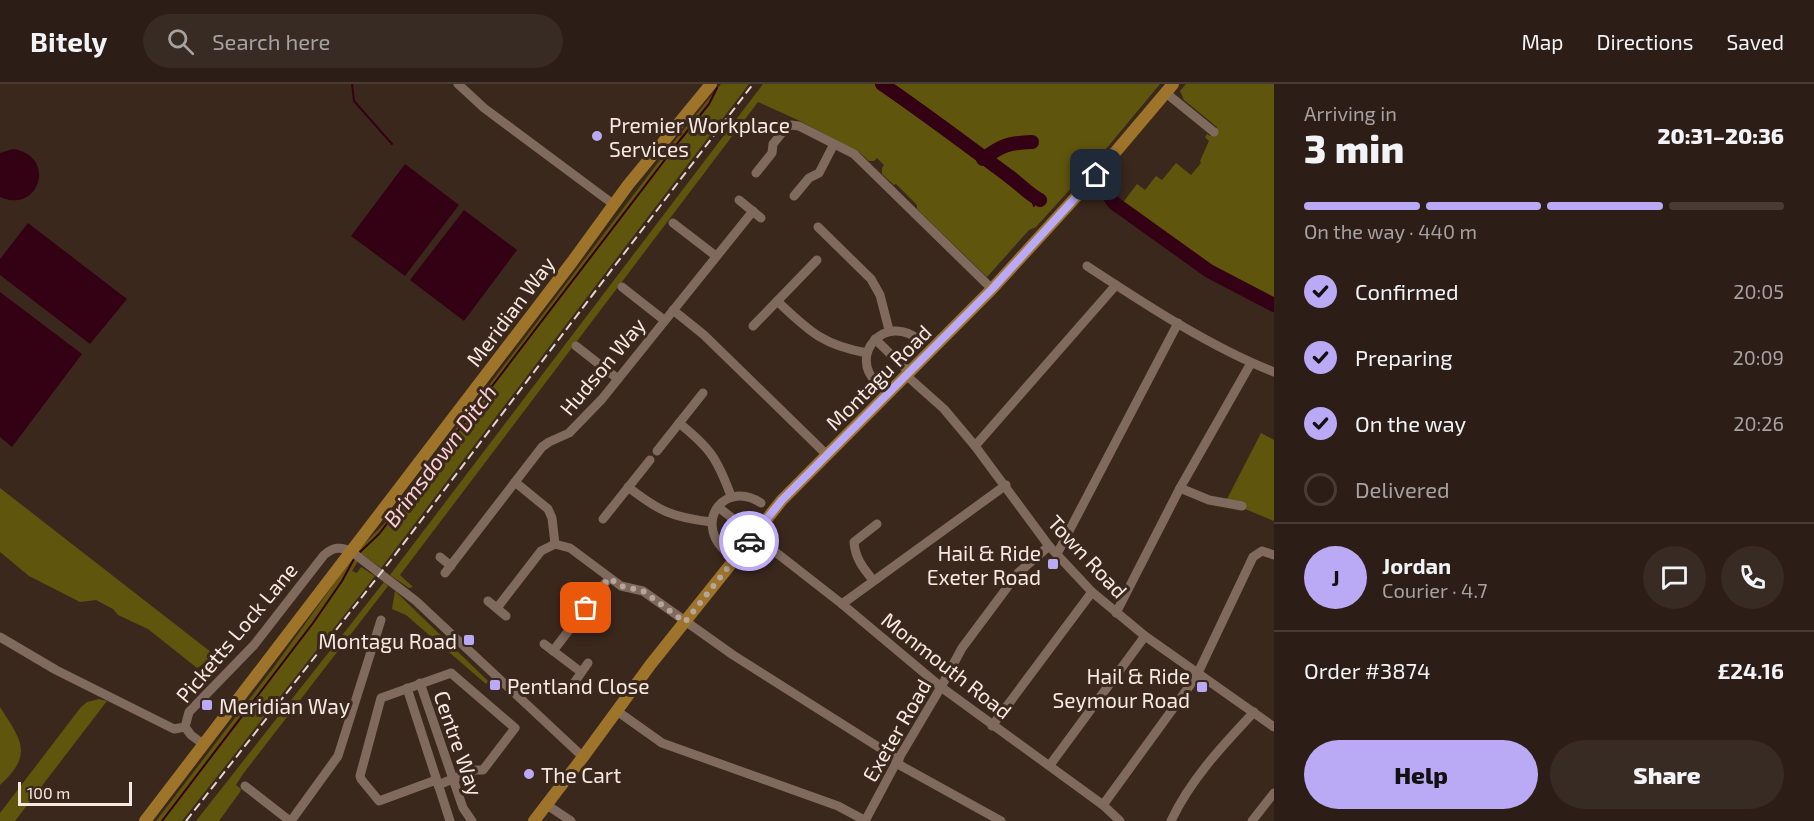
<!DOCTYPE html>
<html lang="en">
<head>
<meta charset="utf-8">
<style>
	:root { --surface:#2c1e16; --page:#382b23; --text:#f1f3f6; --muted:#a6a2a1; --line:#483c35; --accent:#baaaf6 }
	body { margin:0; font-family:"Exo 2",sans-serif; background:var(--page); color:var(--text); height:100vh; display:flex; flex-direction:column; font-size:22px; white-space:nowrap }
	* { box-sizing:border-box; margin:0 }
	p { font-size:20px; color:var(--muted) }
	.icon { flex:none; width:33px; height:33px; fill:none; stroke:currentColor; stroke-width:2; stroke-linecap:round; stroke-linejoin:round }
	.map { position:relative; flex:1; overflow:hidden }
	.drawer { display:flex; flex-direction:column; background:var(--surface); width:540px }
	.drawer>* { flex:none }
	.scale { position:absolute; left:18px; bottom:15px; width:114px; box-sizing:border-box; padding-left:6px; border:3px solid #f6e9e2; border-top:0; font-size:16px; line-height:21px; white-space:nowrap; color:#f6e9e2; -webkit-text-stroke:4px #3b281d; paint-order:stroke }
	.pin { position:absolute; display:grid; place-items:center; width:51px; height:51px; color:#fff; margin:-26px; border-radius:12px; box-shadow:0 3px 9px #0006 }
	.courier { position:absolute; display:grid; place-items:center; width:60px; height:60px; margin:-30px; border:4px solid #baaaf6; border-radius:50%; background:#fff; color:#222; box-shadow:0 2px 8px #0007 }
	.overview em { font-style:normal; font-weight:800 }
	.overview div { display:flex; flex-direction:column-reverse }
	.overview { display:flex; align-items:center; justify-content:space-between; height:102px; padding:0 30px }
	h1 { font-size:39px; font-weight:800; line-height:45px }
	.bar { display:grid; grid-template-columns:repeat(4,1fr); gap:9px 6px; align-content:center; height:72px; padding:0 30px }
	.bar i { height:8px; border-radius:4px; background:var(--line) }
	.bar .on { background:var(--accent) }
	.bar p { grid-column:span 4 }
	.line { display:flex; align-items:center; gap:15px; padding:0 30px; border-top:2px solid var(--line) }
	.line div { flex:1 }
	.round { display:grid; place-items:center; flex:none; width:63px; height:63px; border-radius:32px; background:var(--page) }
	ol { padding:0 30px; list-style:none }
	li { display:flex; align-items:center; gap:18px; height:66px }
	li p { margin-inline-start:auto }
	li .icon { padding:6px; border-radius:50%; background:var(--accent); color:#111; stroke-width:4 }
	li:last-child { color:var(--muted) }
	li i { width:33px; height:33px; border:3px solid var(--line); border-radius:50% }
	.button { display:flex; gap:12px; margin-top:auto; padding:12px 30px }
	.button a { flex:1; height:69px; border-radius:36px; background:var(--accent); color:#111; font-size:24px; font-weight:800; line-height:69px; text-align:center }
	.button a+a { background:var(--page); color:var(--text) }
	header { display:flex; align-items:center; gap:36px; box-sizing:border-box; height:84px; padding:0 30px; background:var(--surface); border-bottom:2px solid var(--line) }
	header strong { font-size:28px }
	nav { display:flex; gap:33px; margin-inline-start:auto; font-size:21px }
	.search { width:420px; height:54px; background:var(--page); display:flex; align-items:center; gap:15px; box-sizing:border-box; padding:0 21px; border-radius:33px; color:var(--muted); font-size:22px }
	main { display:flex; flex:1; min-height:0 }
	.map>svg:first-child { display:block }
	.green { fill:#60550d }
	.water { fill:#340114 }
	.lines { fill:none; stroke-linecap:round; stroke-linejoin:round }
	.stream { stroke:#340114; stroke-width:2 }
	.river { stroke:#340114; stroke-width:14 }
	.minor { stroke:#7f6a5d; stroke-width:9 }
	.major { stroke:#9e742a; stroke-width:12 }
	.rail { stroke:#e3d6ce; stroke-width:2; stroke-dasharray:9 4.5; stroke-linecap:butt }
	.done { stroke:#b5a59d; stroke-width:6; stroke-dasharray:0 10.8 }
	.route { stroke:#baaaf6; stroke-width:8 }
	.poi-dot { fill:#baaaf6; stroke:#3b281d; stroke-width:2 }
	.labels { text-anchor:middle; dominant-baseline:central; stroke-width:6; stroke-linejoin:round; paint-order:stroke }
	.poi-label { font-size:21px; fill:#f6e9e2; stroke:#3b281d; text-anchor:start }
	.street-label { font-size:21px; fill:#f6e9e2; stroke:#3b281d }
	.water-label { font-size:22px; font-style:italic; fill:#fed0d9; stroke:#3b281d }
</style>
</head>
<body>
<header>
<strong>Bitely</strong>
<div class="search"><svg class="icon" aria-label="search" viewBox="0 0 24 24"><circle cx="10" cy="10" r="6"/><path d="M15 15l6 6"/></svg>Search here</div>
<nav><a>Map</a><a>Directions</a><a>Saved</a></nav>
</header>
<main>
<div class="map">
<svg width="1274" height="737" viewBox="0 0 1274 737">
	<rect width="100%" height="100%" fill="#3b281d"/>
	<!-- green -->
	<g class="green">
		<polygon points="721,0 749,0 381,484 362,470 352,487 357,489 361,483 375,492 182,737 156,737 274,583 359,465 383,441 672,60"/>
		<polygon points="763,0 1160,0 1101,71 1036,143 1029,146 987,193 917,125 917,121 896,100 894,101 882,90 882,84 884,81 877,74 874,77 869,77 860,69 800,37 758,18 400,491 413,503 409,504 390,491"/>
		<polygon points="1186,0 1274,0 1274,219 1211,186 1121,121 1137,100 1145,106 1156,92 1162,96 1176,79 1191,91 1201,79 1200,77 1209,57 1205,53 1207,50 1210,52 1217,43 1184,16 1180,7"/>
		<polygon points="1261,349 1274,356 1274,437 1226,417"/>
		<polygon points="0,404 216,572 197,584 148,545 118,531 113,525 96,516 80,518 29,492 0,468"/>
		<polygon points="384,498 388,502 243,690 236,701 241,705 240,708 219,737 196,737"/>
		<polygon points="395,507 488,597 486,600 406,531 392,525"/>
		<polygon points="99,615 107,617 15,737 0,737 0,729 81,623 87,618"/>
		<path d="M0 623C21 656 34 670 0 701Z"/>
	</g>
	<!-- water -->
	<g class="water">
		<path d="M13 65C57 71 40 131 0 113V69Z"/>
		<polygon points="405,80 459,121 405,192 351,152"/>
		<polygon points="464,126 517,166 464,237 410,196"/>
		<polygon points="28,139 127,215 90,260 0,191 0,175"/>
		<polygon points="0,208 82,270 12,363 0,353"/>
	</g>
	<g class="lines">
		<!-- stream -->
		<g class="stream">
			<polyline points="352,0 354,17 392,60"/>
			<polyline points="1030,111 1034,122"/>
			<polyline points="359,469 379,450 680,56 709,20 717,4"/>
			<polyline points="162,737 313,539 342,497 355,473"/>
		</g>
		<!-- river -->
		<g class="river">
			<path d="M882 0C926 30 968 62 1010 93 1021 101 1028 110 1040 116"/>
			<path d="M983 75C1002 61 1008 59 1032 58"/>
			<polyline points="1102,101 1114,119 1209,187 1274,221"/>
		</g>
		<!-- minor -->
		<g class="minor">
			<polyline points="458,0 484,24 613,120"/>
			<polyline points="1166,9 1214,48"/>
			<polyline points="756,89 772,69 773,60 785,45 791,41 799,42 854,70 992,205"/>
			<polyline points="794,112 809,94 819,89 834,60"/>
			<polyline points="739,116 761,134"/>
			<polyline points="673,139 716,172"/>
			<polyline points="818,143 871,195 880,211 889,246"/>
			<path d="M1087 182C1145 220 1210 263 1274 288"/>
			<polyline points="622,203 664,236"/>
			<path d="M777 217C809 247 822 261 867 269"/>
			<polyline points="673,226 704,251 827,371"/>
			<polyline points="753,242 817,176"/>
			<polyline points="875,255 910,289"/>
			<polyline points="576,262 618,295"/>
			<polyline points="907,292 944,325 975,362 1049,462 1092,508 1145,552 1274,643"/>
			<path d="M877 299C847 271 886 228 919 256"/>
			<path d="M679 339C710 364 717 374 731 412"/>
			<polyline points="975,362 1116,201"/>
			<polyline points="657,367 703,309"/>
			<polyline points="515,398 548,425 552,434 555,460 570,464 621,502 643,507 733,571 899,676"/>
			<path d="M628 403C659 427 671 433 711 438"/>
			<polyline points="1180,404 1209,416 1242,422"/>
			<polyline points="718,423 842,520 941,603 1103,721 1120,737"/>
			<polyline points="603,435 650,376"/>
			<path d="M723 465C695 435 726 396 761 419"/>
			<polyline points="1057,470 1178,239"/>
			<polyline points="440,473 451,482"/>
			<polyline points="445,489 542,363 549,358 569,349 602,315 753,127"/>
			<path d="M873 496C863 484 855 474 854 458L877 440"/>
			<polyline points="488,517 506,532"/>
			<polyline points="842,520 1006,401"/>
			<polyline points="497,524 541,467 555,460"/>
			<polyline points="1116,529 1180,404 1251,279"/>
			<polyline points="0,553 56,586 174,645 185,643"/>
			<polyline points="544,560 581,588"/>
			<polyline points="553,567 609,494"/>
			<polyline points="420,599 463,724 472,737"/>
			<polyline points="574,599 588,579"/>
			<polyline points="407,604 450,737"/>
			<polyline points="617,627 662,659 838,722 866,737"/>
			<polyline points="992,642 1092,508"/>
			<path d="M203 660 191 651 185 643 189 628 254 561 324 471C333 463 341 462 352 468L416 517 583 673"/>
			<polyline points="896,679 1001,737"/>
			<polyline points="1050,681 1145,552"/>
			<polyline points="436,696 379,717 361,695 360,692 381,614 451,589 515,644 483,686 475,686 438,701"/>
			<polyline points="245,702 290,737"/>
			<polyline points="547,721 571,737"/>
			<polyline points="1103,721 1196,593 1253,473 1262,467 1274,471"/>
			<polyline points="291,737 338,672 381,536"/>
			<polyline points="865,737 896,679 941,603 962,564 1018,489 1049,462"/>
			<path d="M1171 737C1190 696 1223 661 1254 628"/>
			<polyline points="1252,737 1274,709"/>
		</g>
		<!-- major -->
		<g class="major">
			<polyline points="145,737 572,178 628,101 711,0"/>
			<polyline points="534,737 583,673 651,580 782,416 992,205 1096,91 1173,0"/>
		</g>
		<!-- rail -->
		<polyline class="rail" points="186,737 391,476 753,0"/>
	</g>
	<g class="lines">
		<!-- done -->
		<polyline class="done" points="586,524 609,494 621,502 643,507 685,538 749,457"/>
		<!-- route -->
		<polyline class="route" points="749,457 782,416 992,205 1096,91"/>
	</g>
	<!-- markers -->
	<g class="poi-dot">
		<circle cx="597" cy="52" r="6"/>
		<rect x="1047" y="474" width="12" height="12" rx="3"/>
		<rect x="463" y="550" width="12" height="12" rx="3"/>
		<rect x="489" y="595" width="12" height="12" rx="3"/>
		<rect x="1196" y="597" width="12" height="12" rx="3"/>
		<rect x="201" y="615" width="12" height="12" rx="3"/>
		<circle cx="529" cy="690" r="6"/>
	</g>
	<g class="labels">
		<!-- poi labels -->
		<g class="poi-label">
			<text x="609" y="40">Premier Workplace<tspan x="609" dy="24">Services</tspan></text>
			<text x="1041" y="468" text-anchor="end">Hail &amp; Ride<tspan x="1041" dy="24">Exeter Road</tspan></text>
			<text x="457" y="556" text-anchor="end">Montagu Road</text>
			<text x="1190" y="591" text-anchor="end">Hail &amp; Ride<tspan x="1190" dy="24">Seymour Road</tspan></text>
			<text x="507" y="601">Pentland Close</text>
			<text x="219" y="621">Meridian Way</text>
			<text x="541" y="690">The Cart</text>
		</g>
		<!-- street labels -->
		<g class="street-label">
			<text transform="translate(510 227) rotate(-53)">Meridian Way</text>
			<text transform="translate(602 282) rotate(-50)">Hudson Way</text>
			<text transform="translate(878 293) rotate(-45)">Montagu Road</text>
			<text transform="translate(1088 472) rotate(47)">Town Road</text>
			<text transform="translate(236 548) rotate(-50)">Picketts Lock Lane</text>
			<text transform="translate(947 581) rotate(38)">Monmouth Road</text>
			<text transform="translate(896 646) rotate(-60)">Exeter Road</text>
			<text transform="translate(459 659) rotate(71)">Centre Way</text>
		</g>
		<!-- water labels -->
		<g class="water-label">
			<text transform="translate(439 371) rotate(-53)">Brimsdown Ditch</text>
		</g>
	</g>
</svg>
<div class="scale">100 m</div>
<div class="pin" style="left:586px;top:524px;background:#ea580c"><svg class="icon" aria-label="bag" viewBox="0 0 24 24"><path d="M5 8h14l-1 12H6zM9 8a3 3 0 0 1 6 0"/></svg></div>
<div class="pin" style="left:1096px;top:91px;background:#1f2937"><svg class="icon" aria-label="home" viewBox="0 0 24 24"><path d="M3 11l9-7 9 7M6 9v11h12V9"/></svg></div>
<div class="courier" style="left:749px;top:457px"><svg class="icon" aria-label="car" viewBox="0 0 24 24"><path d="M5 17H2v-5l4-1 3-4h7l3 4 3 1v5h-3M9 17h6M6 11h13"/><circle cx="7" cy="17" r="2"/><circle cx="17" cy="17" r="2"/></svg></div>
</div>
<section class="drawer">
<div class="overview"><div><h1>3 min</h1><p>Arriving in</p></div><em>20:31–20:36</em></div>
<div class="bar"><i class="on"></i><i class="on"></i><i class="on"></i><i></i><p>On the way · 440 m</p></div>
<ol>
<li><svg class="icon" aria-label="check" viewBox="0 0 24 24"><path d="M5 12l5 5 9-10"/></svg>Confirmed<p>20:05</p></li>
<li><svg class="icon" aria-label="check" viewBox="0 0 24 24"><path d="M5 12l5 5 9-10"/></svg>Preparing<p>20:09</p></li>
<li><svg class="icon" aria-label="check" viewBox="0 0 24 24"><path d="M5 12l5 5 9-10"/></svg>On the way<p>20:26</p></li>
<li><i></i>Delivered</li>
</ol>
<div class="line" style="height:108px"><b class="round" style="background:var(--accent);color:#111">J</b><div><b>Jordan</b><p>Courier · 4.7</p></div><a class="round"><svg class="icon" aria-label="chat" viewBox="0 0 24 24"><path d="M4 5h16v11H9l-5 4z"/></svg></a><a class="round"><svg class="icon" aria-label="phone" viewBox="0 0 24 24"><path d="M5 4h4l2 5-3 2q2 4 5 5l2-3 5 2v4C11 20 4 13 5 4z"/></svg></a></div>
<div class="line" style="height:78px"><div>Order #3874</div><b>£24.16</b></div>
<div class="button"><a>Help</a><a>Share</a></div>
</section>
</main>
</body>
</html>
